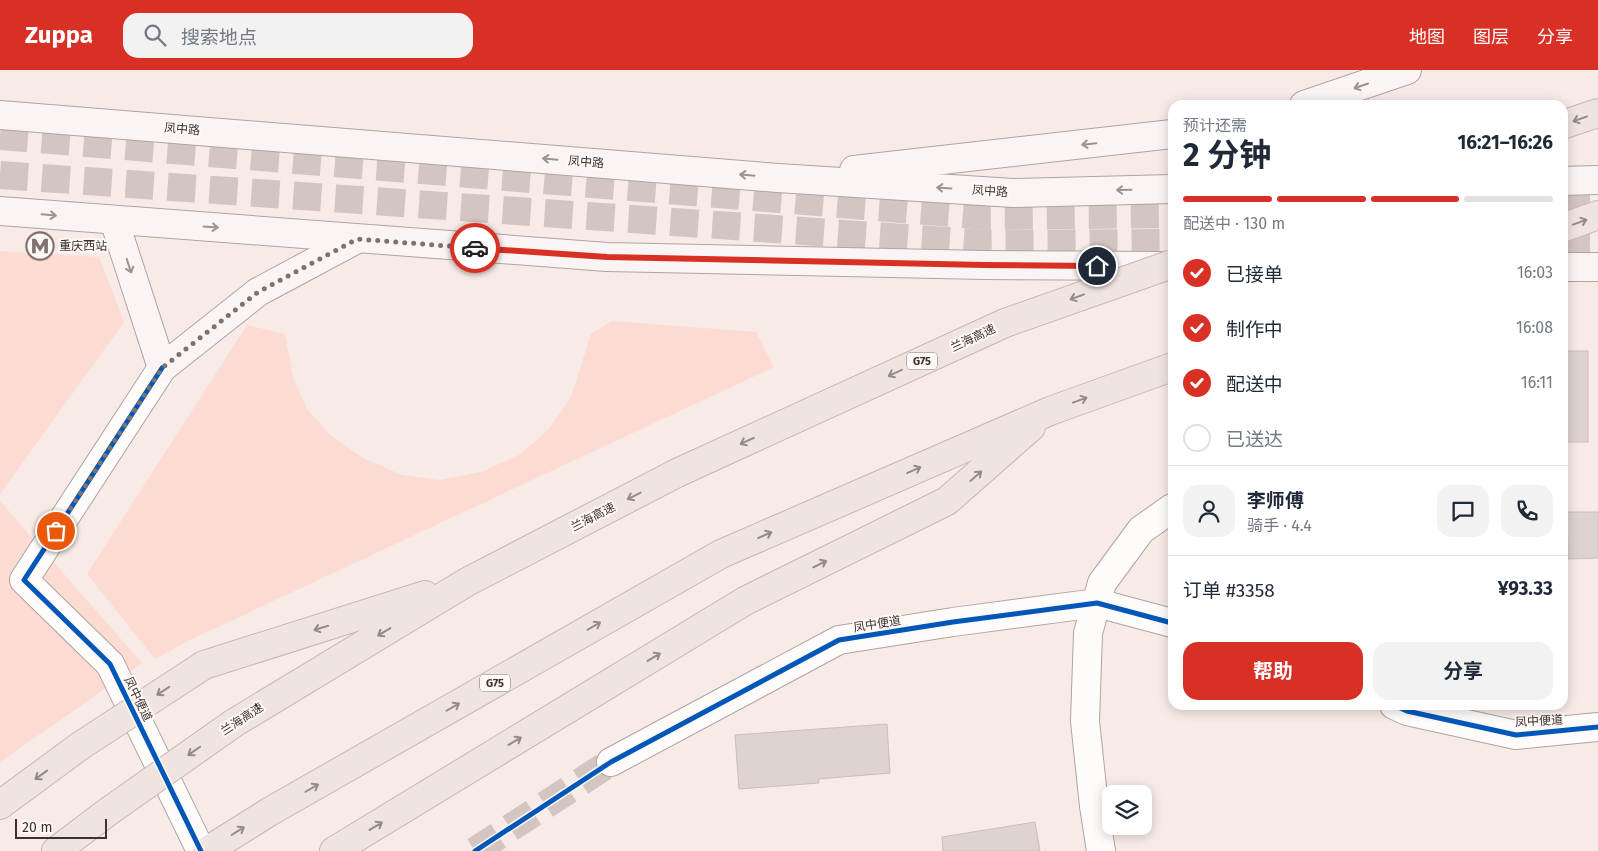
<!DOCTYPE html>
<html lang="zh">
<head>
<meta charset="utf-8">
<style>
	:root { --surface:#fff; --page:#f2f2f3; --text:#1f2937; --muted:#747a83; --line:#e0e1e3; --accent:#d93025 }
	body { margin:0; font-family:"Fira Sans","Noto Sans SC",sans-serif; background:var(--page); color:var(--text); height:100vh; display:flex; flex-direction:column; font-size:19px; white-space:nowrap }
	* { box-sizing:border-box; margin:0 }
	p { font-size:16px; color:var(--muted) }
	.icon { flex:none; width:28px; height:28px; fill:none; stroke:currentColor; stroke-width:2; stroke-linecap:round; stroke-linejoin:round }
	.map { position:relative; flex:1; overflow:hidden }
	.sheet { position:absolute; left:1168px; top:30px; width:400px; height:610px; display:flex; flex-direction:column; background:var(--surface); border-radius:15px; box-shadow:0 2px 12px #0003 }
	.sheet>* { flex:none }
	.buttons { position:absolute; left:1102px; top:715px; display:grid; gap:10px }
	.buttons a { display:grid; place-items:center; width:50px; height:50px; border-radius:10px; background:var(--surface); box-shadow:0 2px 12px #0003; font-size:25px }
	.scale { position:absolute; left:15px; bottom:12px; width:92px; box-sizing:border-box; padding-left:5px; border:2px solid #3d312e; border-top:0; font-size:14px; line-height:18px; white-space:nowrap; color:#3d312e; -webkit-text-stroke:4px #fef8f6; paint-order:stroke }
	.pin { position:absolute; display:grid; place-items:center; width:42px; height:42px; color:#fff; margin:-21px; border:2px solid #fff; border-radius:50%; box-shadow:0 1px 5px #0007 }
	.courier { position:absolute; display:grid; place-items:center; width:50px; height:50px; margin:-25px; border:4px solid #d93025; border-radius:50%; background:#fff; color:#222; box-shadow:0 1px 6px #0007 }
	.overview em { font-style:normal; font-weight:700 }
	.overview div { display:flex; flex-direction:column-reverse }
	.overview { display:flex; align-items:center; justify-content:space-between; height:85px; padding:0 15px }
	h1 { font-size:32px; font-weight:700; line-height:38px }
	.bar { display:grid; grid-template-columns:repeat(4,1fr); gap:8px 5px; align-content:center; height:60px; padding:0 15px }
	.bar i { height:6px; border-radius:4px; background:var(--line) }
	.bar .selected { background:var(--accent) }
	.bar p { grid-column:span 4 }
	.line { display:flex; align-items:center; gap:12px; padding:0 15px; border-top:1px solid var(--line) }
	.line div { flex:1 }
	.round { display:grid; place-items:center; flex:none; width:52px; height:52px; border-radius:15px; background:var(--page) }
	ol { padding:0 15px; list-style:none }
	li { display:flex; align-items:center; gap:15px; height:55px }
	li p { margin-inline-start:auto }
	li .icon { padding:5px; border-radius:50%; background:var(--accent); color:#fff; stroke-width:4 }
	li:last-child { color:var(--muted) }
	li i { width:28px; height:28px; border:2px solid var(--line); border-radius:50% }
	.button { display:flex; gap:10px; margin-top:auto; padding:10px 15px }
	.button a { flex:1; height:58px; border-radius:15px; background:var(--accent); color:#fff; font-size:20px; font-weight:700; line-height:58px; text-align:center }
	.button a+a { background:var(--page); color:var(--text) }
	header { display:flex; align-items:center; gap:30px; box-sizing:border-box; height:70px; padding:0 25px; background:var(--accent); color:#fff }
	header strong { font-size:24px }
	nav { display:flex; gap:28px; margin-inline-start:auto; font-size:18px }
	.search { width:350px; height:45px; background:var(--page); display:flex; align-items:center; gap:12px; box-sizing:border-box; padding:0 18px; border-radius:15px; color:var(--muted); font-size:19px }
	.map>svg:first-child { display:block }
	.green { fill:#fcdbd2 }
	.building { fill:#dfd3d0; stroke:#c9bebb }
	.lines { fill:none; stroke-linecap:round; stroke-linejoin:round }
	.minor-tunnel { stroke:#d3c5c1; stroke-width:28; stroke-dasharray:28 14; stroke-linecap:butt }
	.primary-tunnel { stroke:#d3c5c1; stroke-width:28; stroke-dasharray:28 14; stroke-linecap:butt }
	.minor-casing { stroke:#afa4a1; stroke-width:30 }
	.secondary-casing { stroke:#afa4a1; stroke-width:30 }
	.motorway-casing { stroke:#c6b6b1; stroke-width:30 }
	.minor { stroke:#fefcfb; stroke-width:28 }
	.secondary { stroke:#faf5f4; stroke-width:28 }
	.motorway { stroke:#f0e4e1; stroke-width:28 }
	.motorway-bridge-casing { stroke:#c6b6b1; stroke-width:30; stroke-linecap:butt }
	.motorway-bridge { stroke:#f0e4e1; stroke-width:28 }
	.cycleway-casing { stroke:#fef8f6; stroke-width:8 }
	.cycleway { stroke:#0057b8; stroke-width:5 }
	.oneway { stroke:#9c9391 }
	.oneway2 { stroke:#968a88 }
	.done { stroke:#7e726e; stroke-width:5; stroke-dasharray:0 9 }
	.route { stroke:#d93025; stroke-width:6 }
	.labels { text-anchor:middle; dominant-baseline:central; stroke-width:4; stroke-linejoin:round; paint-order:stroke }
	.shield { fill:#fef8f6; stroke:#776d6a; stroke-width:1 }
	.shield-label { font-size:11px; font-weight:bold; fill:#3d312e }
	.street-label { font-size:12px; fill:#3d312e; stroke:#fef8f6 }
	.poi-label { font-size:12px; fill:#3d312e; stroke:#fef8f6; text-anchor:start }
</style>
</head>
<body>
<header>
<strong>Zuppa</strong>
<div class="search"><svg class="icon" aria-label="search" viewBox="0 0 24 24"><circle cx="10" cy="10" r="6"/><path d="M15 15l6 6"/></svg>搜索地点</div>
<nav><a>地图</a><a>图层</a><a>分享</a></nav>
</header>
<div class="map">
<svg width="1598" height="781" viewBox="0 0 1598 781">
	<rect width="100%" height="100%" fill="#f8eae6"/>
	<!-- green -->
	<g class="green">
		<polygon points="0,181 99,187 124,252 0,424"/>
		<polygon points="612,251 756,262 774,297 190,570 155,589 87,504 247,255 285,264 293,307 307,339 330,365 363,388 402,405 439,410 481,402 521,384 549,359 571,327 591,264"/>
		<polygon points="0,431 142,593 0,692"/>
	</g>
	<!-- building -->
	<g class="building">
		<rect x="1562" y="281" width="26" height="91"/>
		<polygon points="1567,442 1598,442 1598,488 1568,489"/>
		<polygon points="887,654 890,703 818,709 819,713 739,719 735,665"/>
		<polygon points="1035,752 1040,781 943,781 942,767"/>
	</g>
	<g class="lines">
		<!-- minor-tunnel -->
		<polyline class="minor-tunnel" points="475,781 611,692"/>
		<!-- primary-tunnel -->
		<g class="primary-tunnel">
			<polyline points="0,66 988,146 1172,144"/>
			<polyline points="0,105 990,174 1172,173"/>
			<polyline points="1562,139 1598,139"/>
			<polyline points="1562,172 1598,172"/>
		</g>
		<!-- minor casing -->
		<g class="minor-casing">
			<g id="minor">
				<polyline points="162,298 24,510 110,594 201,781"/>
				<polyline points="1394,635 1407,641 1516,665 1598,657"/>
				<polyline points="611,692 839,570 953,552 1097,533 1172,553"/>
				<polyline points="1101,781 1094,736 1085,651 1088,563 1102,513 1141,460 1172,438"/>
			</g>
		</g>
		<!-- secondary casing -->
		<g class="secondary-casing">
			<g id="secondary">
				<polyline points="1304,35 1407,0"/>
				<polyline points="0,45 778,108 1013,123 1172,119"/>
				<polyline points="854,100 1172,64"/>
				<polyline points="1562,111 1598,110"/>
				<polyline points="0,141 607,187 984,195 1162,196"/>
				<polyline points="114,150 162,298 258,222 357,169"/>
				<polyline points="1562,197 1598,197"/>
			</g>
		</g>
		<!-- motorway casing -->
		<g class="motorway-casing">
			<g id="motorway">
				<polyline points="1562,55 1598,43"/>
				<polyline points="1562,158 1598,145"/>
				<polyline points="204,595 425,525"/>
				<polyline points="234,653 467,512 677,403"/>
				<polyline points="0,735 80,676"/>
				<polyline points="56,781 109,741"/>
				<polyline points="207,781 269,742 721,484 1050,341 1172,297"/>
				<polyline points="334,781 745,531 947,431 1031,357"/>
			</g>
		</g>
		<!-- minor -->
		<use href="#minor" class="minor"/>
		<!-- secondary -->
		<use href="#secondary" class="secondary"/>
		<!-- motorway -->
		<use href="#motorway" class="motorway"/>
		<!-- motorway-bridge casing -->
		<g class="motorway-bridge-casing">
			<g id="motorway-bridge">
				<polyline points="677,403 1005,253 1172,194"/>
				<polyline points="80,676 204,595"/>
				<polyline points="109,741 234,653"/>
			</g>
		</g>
		<!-- motorway-bridge -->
		<use href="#motorway-bridge" class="motorway-bridge"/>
		<!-- cycleway casing -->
		<g class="cycleway-casing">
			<g id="cycleway">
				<polyline points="162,298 24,510 110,594 201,781"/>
				<polyline points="1394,635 1407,641 1516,665 1598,657"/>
				<polyline points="475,781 611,692 839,570 953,552 1097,533 1172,553"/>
			</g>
		</g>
		<!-- cycleway -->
		<use href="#cycleway" class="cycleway"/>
	</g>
	<!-- one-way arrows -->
	<defs><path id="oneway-shaft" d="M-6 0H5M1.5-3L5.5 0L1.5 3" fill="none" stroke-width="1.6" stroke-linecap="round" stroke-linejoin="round" transform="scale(1.25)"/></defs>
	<g class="oneway">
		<use href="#oneway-shaft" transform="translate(1361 16) rotate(161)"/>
		<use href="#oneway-shaft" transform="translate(1089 74) rotate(174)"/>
		<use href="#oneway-shaft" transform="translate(550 89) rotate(-175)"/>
		<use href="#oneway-shaft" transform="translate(747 105) rotate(-175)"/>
		<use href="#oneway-shaft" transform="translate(944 118) rotate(-176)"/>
		<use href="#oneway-shaft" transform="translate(1124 120) rotate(179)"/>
		<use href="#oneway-shaft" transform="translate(49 145) rotate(5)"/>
		<use href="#oneway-shaft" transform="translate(211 157) rotate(4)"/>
		<use href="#oneway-shaft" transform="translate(129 196) rotate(72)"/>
	</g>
	<g class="oneway2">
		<use href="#oneway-shaft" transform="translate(1580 49) rotate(160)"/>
		<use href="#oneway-shaft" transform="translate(1580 152) rotate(-20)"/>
		<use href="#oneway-shaft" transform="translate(1077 227) rotate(160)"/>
		<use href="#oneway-shaft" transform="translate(895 303) rotate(155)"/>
		<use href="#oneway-shaft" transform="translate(1080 330) rotate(-20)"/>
		<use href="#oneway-shaft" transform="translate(747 371) rotate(155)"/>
		<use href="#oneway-shaft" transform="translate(914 400) rotate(-24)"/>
		<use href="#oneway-shaft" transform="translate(976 406) rotate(-41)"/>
		<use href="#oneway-shaft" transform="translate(634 426) rotate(153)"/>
		<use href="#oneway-shaft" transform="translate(765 465) rotate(-24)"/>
		<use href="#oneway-shaft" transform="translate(820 494) rotate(-26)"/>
		<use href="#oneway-shaft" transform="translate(594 556) rotate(-30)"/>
		<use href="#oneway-shaft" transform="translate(321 558) rotate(163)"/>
		<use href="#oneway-shaft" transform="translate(384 562) rotate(149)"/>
		<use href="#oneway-shaft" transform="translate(654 587) rotate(-31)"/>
		<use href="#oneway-shaft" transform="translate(163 621) rotate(147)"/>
		<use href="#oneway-shaft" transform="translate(453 637) rotate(-30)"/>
		<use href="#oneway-shaft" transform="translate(515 671) rotate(-31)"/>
		<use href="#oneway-shaft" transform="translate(194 681) rotate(145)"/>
		<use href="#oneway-shaft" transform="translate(41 705) rotate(144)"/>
		<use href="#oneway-shaft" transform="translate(312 718) rotate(-30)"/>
		<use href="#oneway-shaft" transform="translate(376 756) rotate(-31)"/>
		<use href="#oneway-shaft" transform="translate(238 761) rotate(-32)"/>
	</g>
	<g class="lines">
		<!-- done -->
		<polyline class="done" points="56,461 162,298 258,222 357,169 475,178"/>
		<!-- route -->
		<polyline class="route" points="475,178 607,187 984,195 1097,196"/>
	</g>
	<!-- icons -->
	<defs>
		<g id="metro-ring" transform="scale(1.4375)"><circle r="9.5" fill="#fef8f6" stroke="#7e726e" stroke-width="1.5"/><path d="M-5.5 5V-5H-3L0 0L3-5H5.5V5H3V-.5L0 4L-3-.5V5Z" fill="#7e726e"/></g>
	</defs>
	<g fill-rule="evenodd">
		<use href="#metro-ring" x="40" y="176"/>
	</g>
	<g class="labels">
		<!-- shield labels -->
		<g class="shield">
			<rect x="907" y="282.5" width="30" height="17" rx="4"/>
			<rect x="480" y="604.5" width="30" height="17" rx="4"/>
		</g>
		<g class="shield-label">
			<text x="922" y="291">G75</text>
			<text x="495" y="613">G75</text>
		</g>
		<!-- street labels -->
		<g class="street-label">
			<text transform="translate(182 59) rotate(5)">凤中路</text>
			<text transform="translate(586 92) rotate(5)">凤中路</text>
			<text transform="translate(990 121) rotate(4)">凤中路</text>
			<text transform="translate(973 268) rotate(-25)">兰海高速</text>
			<text transform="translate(593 447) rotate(-27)">兰海高速</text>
			<text transform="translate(877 554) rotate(-9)">凤中便道</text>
			<text transform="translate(138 629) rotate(64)">凤中便道</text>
			<text transform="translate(242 649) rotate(-33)">兰海高速</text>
			<text transform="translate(1539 651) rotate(-3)">凤中便道</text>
		</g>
		<!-- poi labels -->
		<g class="poi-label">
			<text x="59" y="176">重庆西站</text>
		</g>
	</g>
</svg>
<div class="buttons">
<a><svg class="icon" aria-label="layers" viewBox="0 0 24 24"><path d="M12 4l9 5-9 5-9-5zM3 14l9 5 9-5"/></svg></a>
</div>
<div class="scale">20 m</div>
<div class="pin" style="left:56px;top:461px;background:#ea580c"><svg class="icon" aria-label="bag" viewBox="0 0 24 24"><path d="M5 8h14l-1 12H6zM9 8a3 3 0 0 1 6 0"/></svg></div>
<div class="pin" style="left:1097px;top:196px;background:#1f2937"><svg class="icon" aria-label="home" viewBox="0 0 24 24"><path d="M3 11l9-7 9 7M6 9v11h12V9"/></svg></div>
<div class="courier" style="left:475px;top:178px"><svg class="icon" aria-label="car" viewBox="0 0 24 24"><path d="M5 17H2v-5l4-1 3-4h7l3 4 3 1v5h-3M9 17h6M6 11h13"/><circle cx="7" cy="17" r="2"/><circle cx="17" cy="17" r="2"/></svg></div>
<section class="sheet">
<div class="overview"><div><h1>2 分钟</h1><p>预计还需</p></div><em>16:21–16:26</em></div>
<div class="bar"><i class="selected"></i><i class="selected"></i><i class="selected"></i><i></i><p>配送中 · 130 m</p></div>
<ol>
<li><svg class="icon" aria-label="check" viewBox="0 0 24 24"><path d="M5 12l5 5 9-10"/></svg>已接单<p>16:03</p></li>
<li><svg class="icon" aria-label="check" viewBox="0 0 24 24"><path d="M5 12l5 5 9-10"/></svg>制作中<p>16:08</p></li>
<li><svg class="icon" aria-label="check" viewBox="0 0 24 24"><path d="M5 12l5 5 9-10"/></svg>配送中<p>16:11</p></li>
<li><i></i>已送达</li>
</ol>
<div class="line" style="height:90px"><a class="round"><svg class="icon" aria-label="person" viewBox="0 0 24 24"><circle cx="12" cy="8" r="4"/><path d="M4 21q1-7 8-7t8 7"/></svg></a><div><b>李师傅</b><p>骑手 · 4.4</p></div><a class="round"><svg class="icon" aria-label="chat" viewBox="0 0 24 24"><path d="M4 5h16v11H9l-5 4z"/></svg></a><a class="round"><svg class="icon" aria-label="phone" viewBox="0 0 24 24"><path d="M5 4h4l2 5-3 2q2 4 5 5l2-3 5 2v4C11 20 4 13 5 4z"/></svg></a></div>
<div class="line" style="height:65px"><div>订单 #3358</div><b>¥93.33</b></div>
<div class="button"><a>帮助</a><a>分享</a></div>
</section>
</div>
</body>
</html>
